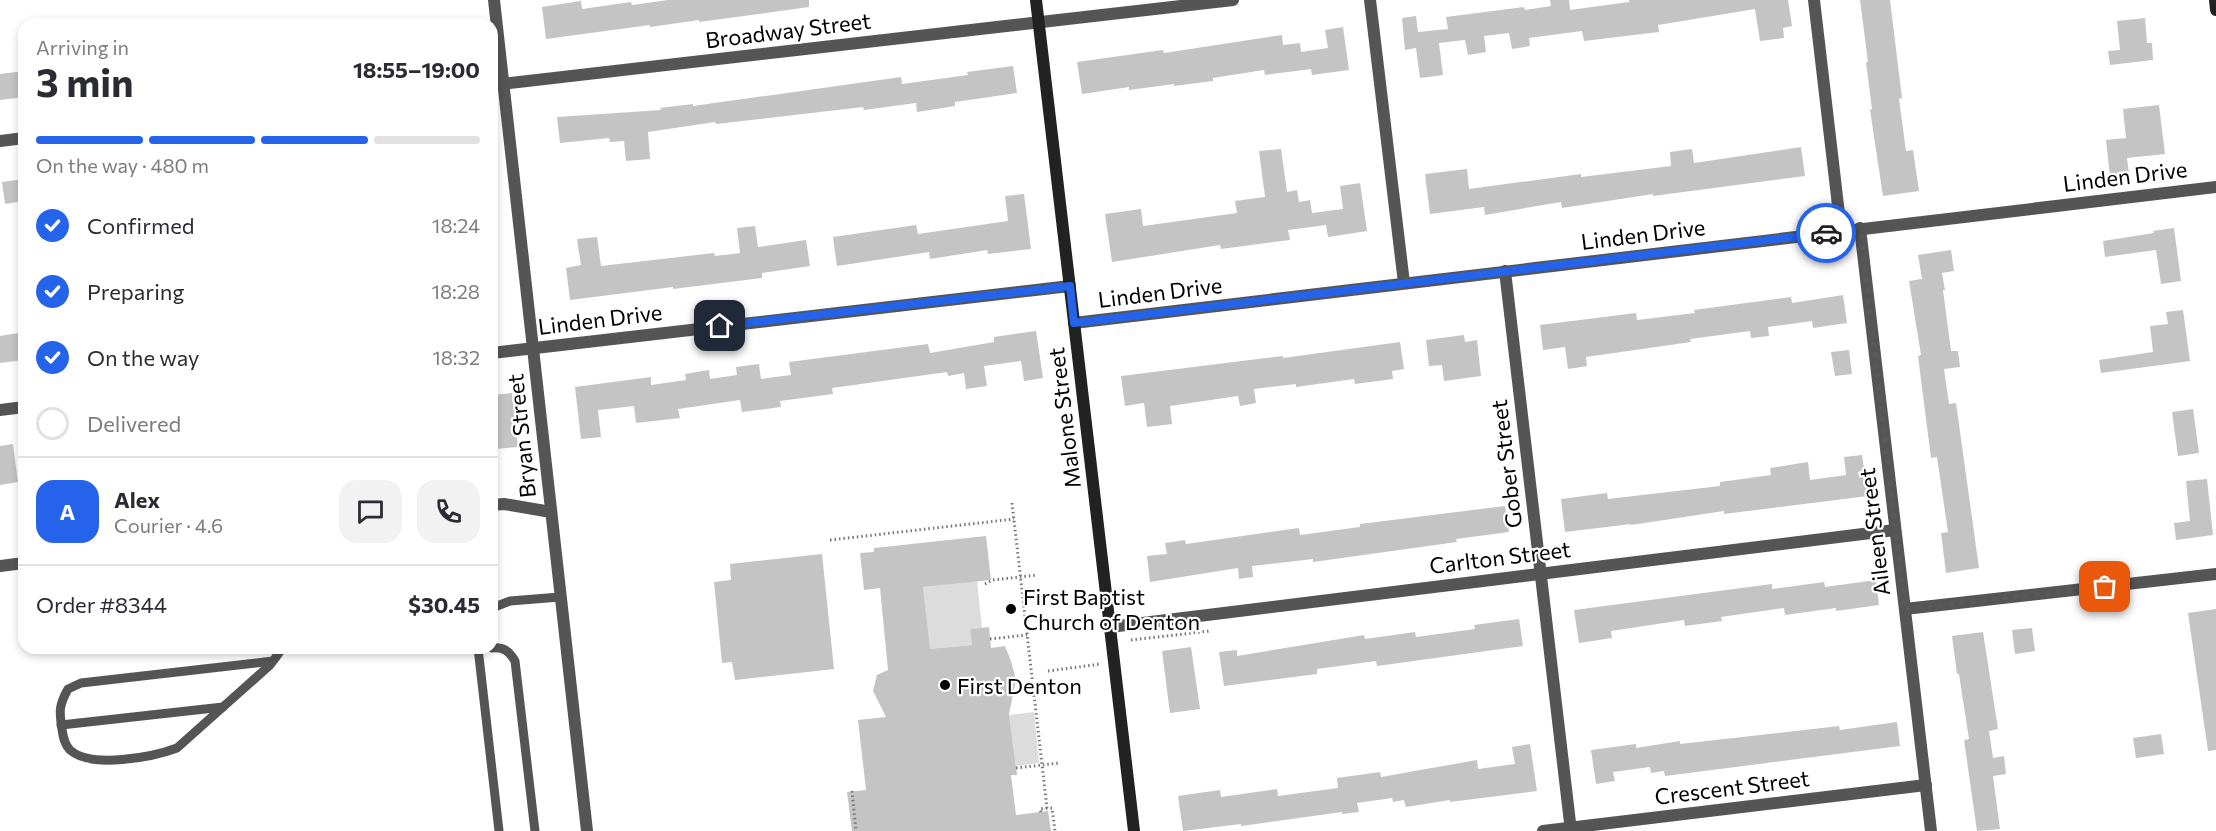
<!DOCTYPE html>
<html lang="en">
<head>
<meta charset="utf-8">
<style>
	:root { --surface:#fff; --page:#f2f2f3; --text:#2b2b33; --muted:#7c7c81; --line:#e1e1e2; --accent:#2563eb }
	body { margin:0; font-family:Commissioner,sans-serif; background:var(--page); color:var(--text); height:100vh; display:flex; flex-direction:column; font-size:22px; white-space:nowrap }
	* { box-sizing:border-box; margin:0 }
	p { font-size:20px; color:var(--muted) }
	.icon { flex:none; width:33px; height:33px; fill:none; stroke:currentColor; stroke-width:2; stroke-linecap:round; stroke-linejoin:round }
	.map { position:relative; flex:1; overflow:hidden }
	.details { position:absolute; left:18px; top:18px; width:480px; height:636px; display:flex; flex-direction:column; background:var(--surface); border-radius:18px; box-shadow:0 3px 9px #0003 }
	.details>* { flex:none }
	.pin { position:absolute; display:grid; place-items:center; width:51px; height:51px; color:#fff; margin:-26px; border-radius:12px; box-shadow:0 3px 9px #0006 }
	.courier { position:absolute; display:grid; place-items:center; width:60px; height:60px; margin:-30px; border:4px solid #2563eb; border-radius:50%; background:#fff; color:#222; box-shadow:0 2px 8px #0007 }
	.summary em { font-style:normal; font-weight:700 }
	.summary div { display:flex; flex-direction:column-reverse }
	.summary { display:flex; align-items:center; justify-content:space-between; height:102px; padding:0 18px }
	h1 { font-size:39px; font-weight:700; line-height:45px }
	.bar { display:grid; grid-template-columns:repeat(4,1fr); gap:9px 6px; align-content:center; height:72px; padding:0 18px }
	.bar i { height:8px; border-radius:4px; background:var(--line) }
	.bar .selected { background:var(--accent) }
	.bar p { grid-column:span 4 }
	.line { display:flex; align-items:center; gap:15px; padding:0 18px; border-top:2px solid var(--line) }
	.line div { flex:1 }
	.round { display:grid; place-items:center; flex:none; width:63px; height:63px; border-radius:18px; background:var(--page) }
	ol { padding:0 18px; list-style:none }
	li { display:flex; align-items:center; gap:18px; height:66px }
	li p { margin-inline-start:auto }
	li .icon { padding:6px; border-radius:50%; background:var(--accent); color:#fff; stroke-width:4 }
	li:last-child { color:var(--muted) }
	li i { width:33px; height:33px; border:3px solid var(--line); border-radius:50% }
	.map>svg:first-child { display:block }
	.green { fill:#dcdcdc }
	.building { fill:#c4c4c4 }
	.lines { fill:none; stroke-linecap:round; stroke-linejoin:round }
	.path { stroke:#777; stroke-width:3; stroke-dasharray:1.5 3; stroke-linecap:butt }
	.lane { stroke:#555; stroke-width:9 }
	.street { stroke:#555; stroke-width:12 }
	.secondary { stroke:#222; stroke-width:12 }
	.done { stroke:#595959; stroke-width:6; stroke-dasharray:0 10.8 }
	.route { stroke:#2563eb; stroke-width:8 }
	.poi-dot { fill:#000; stroke:#fff; stroke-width:2 }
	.labels { text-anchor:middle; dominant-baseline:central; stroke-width:4.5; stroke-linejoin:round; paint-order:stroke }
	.street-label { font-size:22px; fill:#000; stroke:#fff }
	.poi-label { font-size:22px; fill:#000; stroke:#fff; text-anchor:start }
</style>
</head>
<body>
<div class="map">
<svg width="2216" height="831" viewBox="0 0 2216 831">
	<rect width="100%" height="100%" fill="#fff"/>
	<!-- green -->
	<g class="green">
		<polygon points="977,581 982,628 970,629 972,645 940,648 930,654 923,587"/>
		<polygon points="1034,712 1039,763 1016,766 1009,715"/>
	</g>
	<!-- building -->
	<g class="building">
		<polygon points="668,0 809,0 809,7 699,22 699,20 650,27 650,25 546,39 542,7 581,1 582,9 631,2 632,5"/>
		<polygon points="1550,0 1569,0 1570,10 1629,2 1629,0 1788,0 1792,26 1783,28 1784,38 1760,41 1755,9 1658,25 1659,32 1584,41 1582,31 1529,38 1530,46 1512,49 1509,33 1484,36 1486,52 1468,55 1465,40 1439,43 1443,75 1420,78 1416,48 1405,50 1402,18 1416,16 1418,32 1448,29 1446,17 1524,7 1525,10 1551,6"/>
		<polygon points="1860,0 1890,0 1902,98 1899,99 1906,151 1913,150 1919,191 1883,196 1870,110 1872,109 1866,62 1868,62"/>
		<polygon points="2145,18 2147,43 2152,43 2153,60 2110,65 2108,51 2120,50 2117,21"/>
		<polygon points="1343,27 1349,70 1312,75 1311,69 1265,75 1264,70 1213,78 1213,81 1174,86 1174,84 1129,90 1129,87 1082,94 1077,62 1163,50 1164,53 1282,35 1283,45 1300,43 1301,52 1328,48 1325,30"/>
		<polygon points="1013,66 1017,93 955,102 955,106 917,112 916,103 864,110 863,107 716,124 715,122 648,132 650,159 626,161 624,141 610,142 609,138 560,143 557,117 661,110 660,108 693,104 693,106 901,77 902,84 968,75 967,72"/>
		<polygon points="24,71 24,97 0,100 0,74"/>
		<polygon points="2159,105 2165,154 2127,158 2129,174 2110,176 2106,140 2126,138 2123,109"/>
		<polygon points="1801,147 1805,176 1653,196 1653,194 1562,208 1561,202 1485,215 1484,207 1430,214 1425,174 1467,169 1469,189 1581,174 1581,177 1671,166 1670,152 1692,149 1694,163"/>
		<polygon points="1281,149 1287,192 1297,190 1299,202 1310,200 1312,213 1343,209 1340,186 1360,183 1367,231 1328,237 1326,225 1288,230 1290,240 1221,249 1220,245 1112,262 1105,214 1141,209 1143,226 1237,213 1235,201 1265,197 1259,151"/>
		<polygon points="24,179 24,201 5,204 2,182"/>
		<polygon points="1024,194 1031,249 988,254 987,250 930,259 929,252 837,266 833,237 916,225 918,234 1008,221 1005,196"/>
		<polygon points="755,226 758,247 806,240 810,266 762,273 762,278 673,289 673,287 570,300 566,268 581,265 577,239 597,237 601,266 714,253 715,256 740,253 737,228"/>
		<polygon points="2174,228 2181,281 2161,284 2156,250 2105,257 2103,241 2154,233 2153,231"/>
		<polygon points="1951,250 1954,271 1942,273 1945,290 1943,290 1951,351 1958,351 1960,367 1944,369 1949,404 1956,403 1979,568 1946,573 1941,533 1948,532 1937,457 1931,458 1918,356 1921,355 1909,281 1922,279 1918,255"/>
		<polygon points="1843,295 1847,323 1813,328 1812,321 1768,327 1769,336 1751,338 1750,331 1690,339 1691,342 1586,357 1587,366 1568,369 1565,347 1543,350 1540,325 1636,313 1637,320 1695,313 1694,310 1791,297 1792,303"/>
		<polygon points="2183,310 2190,361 2101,373 2099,360 2153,352 2150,326 2168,324 2166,312"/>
		<polygon points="1036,331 1043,378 1024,381 1021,361 984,366 987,386 966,389 964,373 948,376 947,372 832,388 833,394 780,401 781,407 742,412 740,400 678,409 680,418 636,423 634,406 598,410 601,437 581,439 575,387 651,377 651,385 686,380 685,374 709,370 710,379 737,375 736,367 759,364 761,379 791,375 789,362 928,344 930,353 994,342 994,337"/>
		<polygon points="24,332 24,360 0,363 0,336"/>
		<polygon points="1464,335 1465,342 1477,340 1481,376 1444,381 1442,365 1429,366 1426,340"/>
		<polygon points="1400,342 1404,369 1392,371 1393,379 1355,384 1354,379 1296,387 1296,384 1254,389 1256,403 1240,406 1238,396 1170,406 1172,424 1147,427 1144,403 1125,406 1121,376 1283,356 1283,358"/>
		<polygon points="1849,350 1852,374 1835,376 1831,352"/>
		<polygon points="512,393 518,447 495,449 492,429 492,395"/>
		<polygon points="2193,409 2199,453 2178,456 2172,412"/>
		<polygon points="13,444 18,482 0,485 0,446"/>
		<polygon points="1862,455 1868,496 1724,514 1724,511 1631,525 1631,524 1565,532 1561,499 1607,493 1608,499 1720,486 1720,482 1771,475 1770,468 1808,462 1810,480 1846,475 1844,457"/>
		<polygon points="2207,479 2213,535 2176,540 2174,523 2190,521 2186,481"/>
		<polygon points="1505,506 1509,532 1456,539 1457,542 1313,562 1313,559 1252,566 1253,577 1239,579 1238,568 1150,582 1147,556 1167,554 1165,543 1185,540 1186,544 1299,528 1300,535 1360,527 1360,524"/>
		<polygon points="986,536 991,580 923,587 930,649 972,645 970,629 989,627 991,648 1005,646 1011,661 1016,680 1009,714 1017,775 1011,775 1016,815 1048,811 1051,831 852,831 847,792 866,790 858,720 886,717 873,691 877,675 888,670 880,588 864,590 860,553 874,552 874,548"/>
		<polygon points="822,554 834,669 735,680 732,662 722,663 714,582 731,580 730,564"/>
		<polygon points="1876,580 1879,605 1836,611 1836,608 1785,615 1784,608 1721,617 1722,621 1685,626 1684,620 1611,631 1612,638 1579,643 1574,610 1772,584 1772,589 1824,582 1825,587"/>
		<polygon points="2216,609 2216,750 2208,751 2188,613"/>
		<polygon points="1519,619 1523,646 1377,666 1376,661 1317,669 1317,674 1224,686 1219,652 1237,650 1237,656 1364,635 1365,639 1415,632 1416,637 1475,629 1474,625"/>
		<polygon points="2032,628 2035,651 2015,654 2012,630"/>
		<polygon points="1983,632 1998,729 1989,731 1993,758 2004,756 2006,774 1993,776 2000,829 1977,831 1964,740 1969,739 1959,674 1957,674 1952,636"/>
		<polygon points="1191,647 1200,709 1170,713 1162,651"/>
		<polygon points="1897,722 1900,746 1665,776 1664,771 1651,773 1650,767 1613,772 1615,781 1596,784 1591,750 1636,744 1636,748 1680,741 1680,744 1839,726 1840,730"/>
		<polygon points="2161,734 2164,754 2136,758 2133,738"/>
		<polygon points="1530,744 1537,791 1450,802 1450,800 1406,807 1404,800 1393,802 1392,798 1357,803 1359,812 1342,814 1342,812 1241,826 1241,824 1183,831 1178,796 1220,790 1221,797 1277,789 1278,796 1338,788 1337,778 1380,772 1381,777 1477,760 1478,769 1515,764 1512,747"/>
	</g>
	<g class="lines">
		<!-- path -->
		<g class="path">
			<polyline points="1012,503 1047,808 1052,808 1055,831"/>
			<polyline points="830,540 1014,519"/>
			<polyline points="985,584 993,580 1037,575"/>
			<polyline points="990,639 1027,635"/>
			<polyline points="1131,640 1210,631"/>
			<polyline points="1048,671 1101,664"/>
			<polyline points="1016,768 1059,763"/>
			<polyline points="852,791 856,831"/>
			<polyline points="1041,812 1040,809 1047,808"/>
		</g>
		<!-- lane -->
		<g class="lane">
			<polyline points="492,608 510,601 560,597"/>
			<polyline points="478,648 499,831"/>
			<path d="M492 648C504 647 509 651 515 661L535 831"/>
			<path d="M273 661 81 683 68 689C59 705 59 711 62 729 63 736 64 744 70 750 91 769 153 757 177 748L269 666C274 660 278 655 282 648"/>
			<polyline points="61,725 223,707"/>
		</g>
		<!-- street -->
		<g class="street">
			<polyline points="494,0 587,831"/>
			<polyline points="1370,0 1404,283"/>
			<polyline points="1814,0 1841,231"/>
			<polyline points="492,85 1233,0"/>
			<polyline points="0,141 24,138"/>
			<polyline points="1860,228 1931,831"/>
			<polyline points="1505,271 1571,831"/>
			<polyline points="1074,323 2216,187"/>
			<polyline points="492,353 1070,286"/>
			<polyline points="0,410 24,407"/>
			<polyline points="492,505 504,504 551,512"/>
			<polyline points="0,566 24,563"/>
			<polyline points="1905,609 2216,574"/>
			<polyline points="1110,627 1895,530"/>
			<polyline points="1543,831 1926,785"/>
		</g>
		<!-- secondary -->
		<g class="secondary">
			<polyline points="1036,0 1134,831"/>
			<polyline points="2215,0 2216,10"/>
		</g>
	</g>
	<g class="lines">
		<!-- done -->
		<polyline class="done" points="1826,233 1860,228 1905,609 2105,587"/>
		<!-- route -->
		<polyline class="route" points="720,326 1070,286 1074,323 1826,233"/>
	</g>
	<!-- markers -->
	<g class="poi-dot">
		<circle cx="1011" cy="609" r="6"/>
		<circle cx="945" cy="685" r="6"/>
	</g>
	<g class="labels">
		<!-- street labels -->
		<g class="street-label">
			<text transform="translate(788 30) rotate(-7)">Broadway Street</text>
			<text transform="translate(2125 176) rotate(-7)">Linden Drive</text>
			<text transform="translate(1643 234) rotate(-7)">Linden Drive</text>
			<text transform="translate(1160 292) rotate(-7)">Linden Drive</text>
			<text transform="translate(600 319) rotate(-7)">Linden Drive</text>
			<text transform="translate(1064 418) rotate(-97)">Malone Street</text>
			<text transform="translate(521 436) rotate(-96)">Bryan Street</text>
			<text transform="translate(1506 464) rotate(-97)">Gober Street</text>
			<text transform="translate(1874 532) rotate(-97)">Aileen Street</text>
			<text transform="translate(1500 557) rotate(-7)">Carlton Street</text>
			<text transform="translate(1732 787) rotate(-7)">Crescent Street</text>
		</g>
		<!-- poi labels -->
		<g class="poi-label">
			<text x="1023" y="596">First Baptist<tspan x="1023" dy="25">Church of Denton</tspan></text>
			<text x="957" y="685">First Denton</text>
		</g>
	</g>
</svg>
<div class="pin" style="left:2105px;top:587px;background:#ea580c"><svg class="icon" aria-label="bag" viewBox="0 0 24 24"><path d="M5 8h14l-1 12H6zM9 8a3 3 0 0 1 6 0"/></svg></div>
<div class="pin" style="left:720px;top:326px;background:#1f2937"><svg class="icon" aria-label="home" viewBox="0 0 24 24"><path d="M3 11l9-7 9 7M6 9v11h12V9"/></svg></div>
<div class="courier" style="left:1826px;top:233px"><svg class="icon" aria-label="car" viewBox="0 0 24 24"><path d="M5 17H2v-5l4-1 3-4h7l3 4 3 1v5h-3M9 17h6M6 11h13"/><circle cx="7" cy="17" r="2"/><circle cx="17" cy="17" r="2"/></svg></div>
<section class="details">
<div class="summary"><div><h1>3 min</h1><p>Arriving in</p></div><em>18:55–19:00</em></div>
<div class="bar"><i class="selected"></i><i class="selected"></i><i class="selected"></i><i></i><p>On the way · 480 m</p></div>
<ol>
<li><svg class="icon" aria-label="check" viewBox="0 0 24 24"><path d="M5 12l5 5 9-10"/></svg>Confirmed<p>18:24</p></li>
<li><svg class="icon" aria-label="check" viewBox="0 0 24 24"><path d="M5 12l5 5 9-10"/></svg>Preparing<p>18:28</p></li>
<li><svg class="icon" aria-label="check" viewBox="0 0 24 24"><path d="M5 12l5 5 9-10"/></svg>On the way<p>18:32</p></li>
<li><i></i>Delivered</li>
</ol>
<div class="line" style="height:108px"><b class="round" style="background:var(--accent);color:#fff">A</b><div><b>Alex</b><p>Courier · 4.6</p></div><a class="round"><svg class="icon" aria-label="chat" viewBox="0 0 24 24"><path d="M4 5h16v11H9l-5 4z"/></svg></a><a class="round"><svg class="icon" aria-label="phone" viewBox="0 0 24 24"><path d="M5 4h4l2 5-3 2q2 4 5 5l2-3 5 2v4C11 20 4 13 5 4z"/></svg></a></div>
<div class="line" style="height:78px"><div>Order #8344</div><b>$30.45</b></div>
</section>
</div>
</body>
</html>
